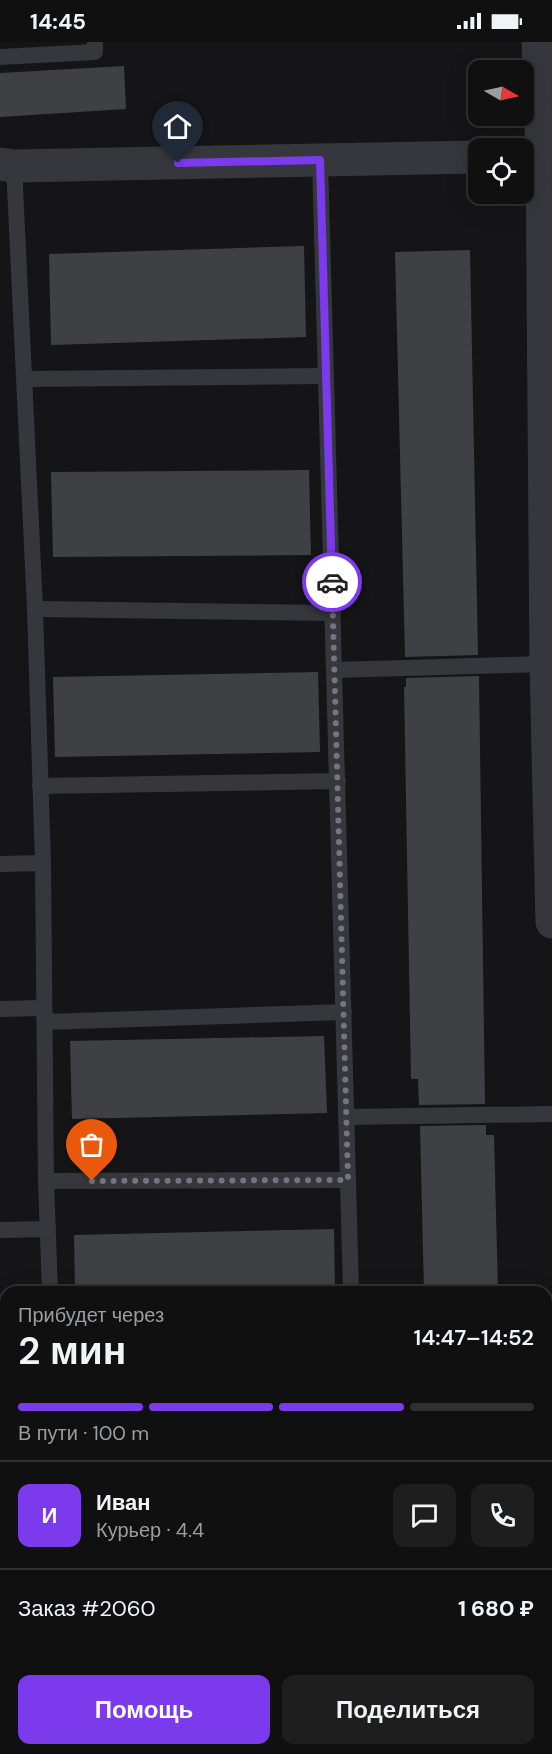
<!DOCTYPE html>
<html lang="ru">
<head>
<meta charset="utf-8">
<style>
	:root { --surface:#101011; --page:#1e1e1f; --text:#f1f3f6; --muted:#9c9d9f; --line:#303031; --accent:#7c3aed }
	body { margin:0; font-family:"DM Sans",sans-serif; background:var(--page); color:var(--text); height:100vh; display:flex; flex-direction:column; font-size:22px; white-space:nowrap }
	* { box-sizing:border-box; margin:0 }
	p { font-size:20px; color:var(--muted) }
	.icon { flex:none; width:33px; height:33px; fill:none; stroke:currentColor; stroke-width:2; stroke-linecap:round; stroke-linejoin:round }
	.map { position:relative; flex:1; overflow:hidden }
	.sheet { position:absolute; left:0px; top:1244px; width:552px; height:470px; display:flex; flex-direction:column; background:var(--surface); border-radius:18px 18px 0 0; box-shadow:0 6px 24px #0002,0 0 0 2px var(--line) }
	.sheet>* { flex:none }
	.needle { width:39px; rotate:99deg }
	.buttons { position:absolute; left:468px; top:18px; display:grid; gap:12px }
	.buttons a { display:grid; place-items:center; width:66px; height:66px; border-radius:12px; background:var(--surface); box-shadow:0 6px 24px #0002,0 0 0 2px var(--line); font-size:30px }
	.pin { position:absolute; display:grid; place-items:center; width:51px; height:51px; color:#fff; margin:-62px -26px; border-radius:50% 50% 50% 0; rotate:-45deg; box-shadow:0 0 6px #0007 }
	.pin .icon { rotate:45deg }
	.courier { position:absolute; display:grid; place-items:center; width:60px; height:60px; margin:-30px; border:4px solid #7c3aed; border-radius:50%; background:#fff; color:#222; box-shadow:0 2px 8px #0007 }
	.summary em { font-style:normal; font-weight:600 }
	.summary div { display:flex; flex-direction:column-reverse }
	.summary { display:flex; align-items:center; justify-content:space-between; height:102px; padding:0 18px }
	h1 { font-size:39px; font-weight:600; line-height:45px }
	.bar { display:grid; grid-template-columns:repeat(4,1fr); gap:9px 6px; align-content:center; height:72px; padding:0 18px }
	.bar i { height:8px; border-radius:4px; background:var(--line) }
	.bar .current { background:var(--accent) }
	.bar p { grid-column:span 4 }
	.line { display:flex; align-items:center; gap:15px; padding:0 18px; border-top:2px solid var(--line) }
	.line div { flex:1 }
	.round { display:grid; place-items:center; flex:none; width:63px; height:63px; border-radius:12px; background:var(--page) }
	.button { display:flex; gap:12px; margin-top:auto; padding:12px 18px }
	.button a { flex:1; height:69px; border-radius:12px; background:var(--accent); color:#fff; font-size:24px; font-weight:600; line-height:69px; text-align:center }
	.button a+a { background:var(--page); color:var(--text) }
	.status { display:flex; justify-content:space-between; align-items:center; height:42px; padding:0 30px; background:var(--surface); direction:ltr }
	.status svg { height:16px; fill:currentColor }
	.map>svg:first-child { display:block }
	.building { fill:#3f4044 }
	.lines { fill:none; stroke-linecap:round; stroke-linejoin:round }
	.service { stroke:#36373c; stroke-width:16 }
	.minor { stroke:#36373c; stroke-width:33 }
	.done { stroke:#74767f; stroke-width:6; stroke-dasharray:0 10.8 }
	.route { stroke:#7c3aed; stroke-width:8 }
</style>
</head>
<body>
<div class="status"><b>14:45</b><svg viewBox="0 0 49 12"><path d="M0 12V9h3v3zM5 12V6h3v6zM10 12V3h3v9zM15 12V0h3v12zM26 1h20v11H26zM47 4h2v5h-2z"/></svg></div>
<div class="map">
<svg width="552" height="1712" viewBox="0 0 552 1712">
	<rect width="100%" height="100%" fill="#151517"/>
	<!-- building -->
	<g class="building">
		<polygon points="124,24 126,67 0,75 0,31"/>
		<polygon points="304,204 306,295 51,303 49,212"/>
		<polygon points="470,208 478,613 405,615 395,210"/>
		<polygon points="309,428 311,513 53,515 51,430"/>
		<polygon points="318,630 320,710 55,715 53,635"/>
		<polygon points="479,634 485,1062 419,1063 418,1037 411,1037 404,645 406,645 406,636"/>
		<polygon points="324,994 327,1071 72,1077 70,999"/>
		<polygon points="486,1083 486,1093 494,1093 498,1250 424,1250 420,1084"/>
		<polygon points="334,1187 335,1250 75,1250 74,1193"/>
	</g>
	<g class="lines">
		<!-- service -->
		<g class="service">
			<polyline points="0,15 95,10 95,0"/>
			<polyline points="320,118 351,1250"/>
			<polyline points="14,124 35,567 43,821 46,1139 50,1250"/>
			<polyline points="25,337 326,334"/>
			<polyline points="35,567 333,571"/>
			<polyline points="335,628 546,622"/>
			<polyline points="40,744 338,739"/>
			<polyline points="0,822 43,821"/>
			<polyline points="0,967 44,966 45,980 344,970"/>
			<polyline points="347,1075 552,1072"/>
			<polyline points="46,1139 348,1138"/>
			<polyline points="0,1188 48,1187"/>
			<polyline points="0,1339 6,1339"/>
			<polyline points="339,1712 339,1707"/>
		</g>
		<!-- minor -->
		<g class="minor">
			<polyline points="538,0 542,114 546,622 552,880"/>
			<polyline points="0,122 14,124 478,115"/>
			<polyline points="546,1544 552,1544"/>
			<polyline points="0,1554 6,1554"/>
		</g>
	</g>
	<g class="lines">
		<!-- done -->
		<polyline class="done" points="92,1139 348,1138 332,540"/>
		<!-- route -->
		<polyline class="route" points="178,121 320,118 332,540"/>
	</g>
</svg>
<div class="buttons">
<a><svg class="needle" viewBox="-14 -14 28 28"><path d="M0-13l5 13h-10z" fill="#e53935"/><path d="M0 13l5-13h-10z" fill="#9c9d9f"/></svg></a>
<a><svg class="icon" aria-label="locate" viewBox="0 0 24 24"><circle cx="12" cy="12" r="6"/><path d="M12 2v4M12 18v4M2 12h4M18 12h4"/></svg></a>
</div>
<div class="pin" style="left:92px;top:1139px;background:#ea580c"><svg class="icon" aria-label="bag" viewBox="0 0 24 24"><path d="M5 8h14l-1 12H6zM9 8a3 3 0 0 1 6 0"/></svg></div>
<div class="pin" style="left:178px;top:121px;background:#1f2937"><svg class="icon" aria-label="home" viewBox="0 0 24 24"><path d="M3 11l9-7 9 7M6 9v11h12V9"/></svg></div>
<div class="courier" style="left:332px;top:540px"><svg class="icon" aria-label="car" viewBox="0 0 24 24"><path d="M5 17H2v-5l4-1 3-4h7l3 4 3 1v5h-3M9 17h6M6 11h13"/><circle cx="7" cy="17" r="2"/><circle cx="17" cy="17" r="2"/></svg></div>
<section class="sheet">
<div class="summary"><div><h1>2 мин</h1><p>Прибудет через</p></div><em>14:47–14:52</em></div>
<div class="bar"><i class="current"></i><i class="current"></i><i class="current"></i><i></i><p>В пути · 100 m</p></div>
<div class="line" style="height:108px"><b class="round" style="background:var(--accent);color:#fff">И</b><div><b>Иван</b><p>Курьер · 4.4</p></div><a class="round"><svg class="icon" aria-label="chat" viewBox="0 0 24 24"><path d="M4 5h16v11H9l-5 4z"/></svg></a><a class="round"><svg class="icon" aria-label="phone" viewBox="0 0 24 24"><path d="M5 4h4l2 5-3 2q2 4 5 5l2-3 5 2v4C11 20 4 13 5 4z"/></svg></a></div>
<div class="line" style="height:78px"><div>Заказ #2060</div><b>1 680 ₽</b></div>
<div class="button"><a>Помощь</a><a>Поделиться</a></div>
</section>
</div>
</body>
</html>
